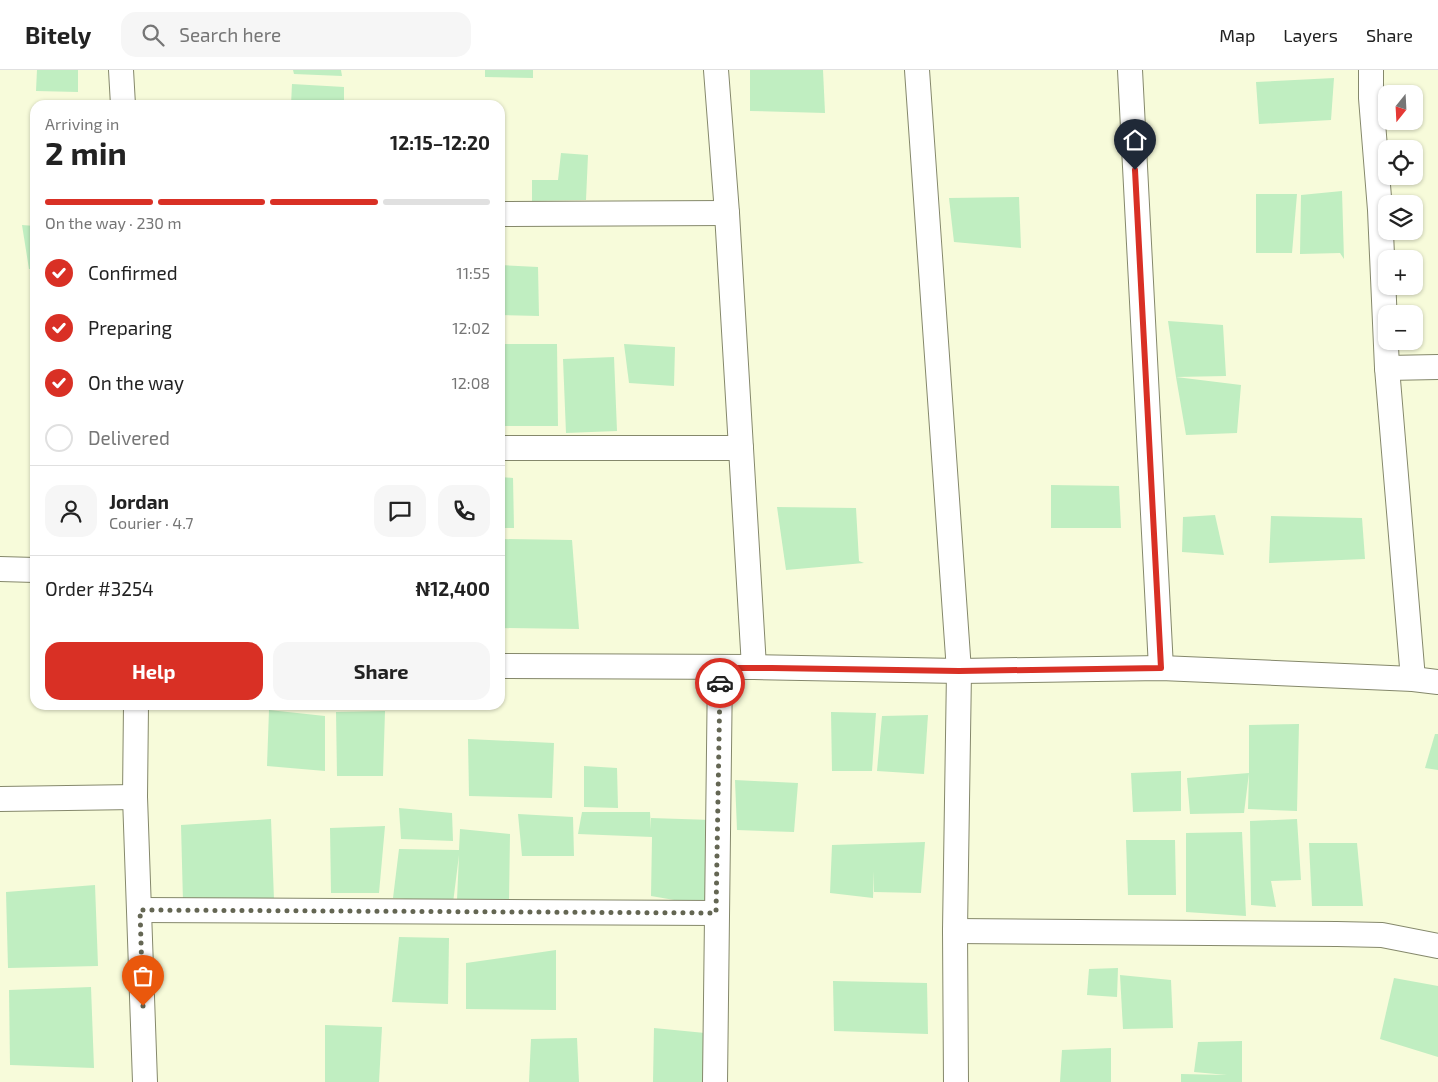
<!DOCTYPE html>
<html lang="en">
<head>
<meta charset="utf-8">
<style>
	:root { --surface:#fff; --page:#f6f6f6; --text:#222; --muted:#767676; --line:#e0e0e0; --accent:#d93025 }
	body { margin:0; font-family:"Exo 2",sans-serif; background:var(--page); color:var(--text); height:100vh; display:flex; flex-direction:column; font-size:19px; white-space:nowrap }
	* { box-sizing:border-box; margin:0 }
	p { font-size:16px; color:var(--muted) }
	.icon { flex:none; width:28px; height:28px; fill:none; stroke:currentColor; stroke-width:2; stroke-linecap:round; stroke-linejoin:round }
	.map { position:relative; flex:1; overflow:hidden }
	.sheet { position:absolute; left:30px; top:30px; width:475px; height:610px; display:flex; flex-direction:column; background:var(--surface); border-radius:15px; box-shadow:0 1px 4px #0004 }
	.sheet>* { flex:none }
	.needle { width:32px; rotate:198deg }
	.tools { position:absolute; left:1378px; top:15px; display:grid; gap:10px }
	.tools a { display:grid; place-items:center; width:45px; height:45px; border-radius:10px; background:var(--surface); box-shadow:0 1px 4px #0004; font-size:25px }
	.pin { position:absolute; display:grid; place-items:center; width:42px; height:42px; color:#fff; margin:-51px -21px; border-radius:50% 50% 50% 0; rotate:-45deg; box-shadow:0 0 5px #0007 }
	.pin .icon { rotate:45deg }
	.courier { position:absolute; display:grid; place-items:center; width:50px; height:50px; margin:-25px; border:4px solid #d93025; border-radius:50%; background:#fff; color:#222; box-shadow:0 1px 6px #0007 }
	.headline em { font-style:normal; font-weight:700 }
	.headline div { display:flex; flex-direction:column-reverse }
	.headline { display:flex; align-items:center; justify-content:space-between; height:85px; padding:0 15px }
	h1 { font-size:32px; font-weight:700; line-height:38px }
	.bar { display:grid; grid-template-columns:repeat(4,1fr); gap:8px 5px; align-content:center; height:60px; padding:0 15px }
	.bar i { height:6px; border-radius:4px; background:var(--line) }
	.bar .active { background:var(--accent) }
	.bar p { grid-column:span 4 }
	.line { display:flex; align-items:center; gap:12px; padding:0 15px; border-top:1px solid var(--line) }
	.line div { flex:1 }
	.round { display:grid; place-items:center; flex:none; width:52px; height:52px; border-radius:15px; background:var(--page) }
	ol { padding:0 15px; list-style:none }
	li { display:flex; align-items:center; gap:15px; height:55px }
	li p { margin-inline-start:auto }
	li .icon { padding:5px; border-radius:50%; background:var(--accent); color:#fff; stroke-width:4 }
	li:last-child { color:var(--muted) }
	li i { width:28px; height:28px; border:2px solid var(--line); border-radius:50% }
	.action { display:flex; gap:10px; margin-top:auto; padding:10px 15px }
	.action a { flex:1; height:58px; border-radius:15px; background:var(--accent); color:#fff; font-size:20px; font-weight:700; line-height:58px; text-align:center }
	.action a+a { background:var(--page); color:var(--text) }
	header { display:flex; align-items:center; gap:30px; box-sizing:border-box; height:70px; padding:0 25px; background:var(--surface); border-bottom:1px solid var(--line) }
	header strong { font-size:24px }
	nav { display:flex; gap:28px; margin-inline-start:auto; font-size:18px }
	.search { width:350px; height:45px; background:var(--page); display:flex; align-items:center; gap:12px; box-sizing:border-box; padding:0 18px; border-radius:15px; color:var(--muted); font-size:19px }
	.map>svg:first-child { display:block }
	.building { fill:#c0eec1 }
	.lines { fill:none; stroke-linecap:round; stroke-linejoin:round }
	.street-casing { stroke:#85886b; stroke-width:26 }
	.street { stroke:#fff; stroke-width:24 }
	.done { stroke:#646653; stroke-width:5; stroke-dasharray:0 9 }
	.route { stroke:#d93025; stroke-width:6 }
</style>
</head>
<body>
<header>
<strong>Bitely</strong>
<div class="search"><svg class="icon" aria-label="search" viewBox="0 0 24 24"><circle cx="10" cy="10" r="6"/><path d="M15 15l6 6"/></svg>Search here</div>
<nav><a>Map</a><a>Layers</a><a>Share</a></nav>
</header>
<div class="map">
<svg width="1438" height="1012" viewBox="0 0 1438 1012">
	<rect width="100%" height="100%" fill="#f7fbda"/>
	<!-- building -->
	<g class="building">
		<polygon points="37,0 78,0 78,22 36,21"/>
		<polygon points="293,0 341,0 342,6 294,4"/>
		<polygon points="485,0 533,0 533,8 485,7"/>
		<polygon points="750,0 823,0 825,43 750,41"/>
		<polygon points="1334,8 1331,50 1259,54 1256,12"/>
		<polygon points="292,14 344,17 344,35 291,35"/>
		<polygon points="561,83 588,85 586,130 532,131 532,110 558,110"/>
		<polygon points="1342,121 1344,189 1340,183 1300,184 1301,125"/>
		<polygon points="1256,124 1297,124 1292,183 1256,183"/>
		<polygon points="1019,127 1021,178 954,172 949,128"/>
		<polygon points="22,155 35,156 35,199 29,199"/>
		<polygon points="500,195 538,197 539,246 500,245"/>
		<polygon points="1168,251 1223,255 1226,306 1176,307 1241,315 1237,363 1186,365 1176,307"/>
		<polygon points="500,274 557,274 558,356 500,356"/>
		<polygon points="624,274 675,277 674,316 629,313"/>
		<polygon points="614,287 617,361 566,363 563,289"/>
		<polygon points="500,407 513,408 514,458 500,458"/>
		<polygon points="1051,415 1119,416 1121,458 1051,458"/>
		<polygon points="777,437 856,438 859,491 864,493 786,500"/>
		<polygon points="1215,445 1224,485 1182,482 1183,447"/>
		<polygon points="1271,446 1362,448 1365,489 1269,493"/>
		<polygon points="500,469 572,470 579,559 500,558"/>
		<polygon points="269,640 325,646 325,701 267,696"/>
		<polygon points="385,641 383,706 337,706 336,642"/>
		<polygon points="831,642 876,643 872,701 832,701"/>
		<polygon points="928,645 924,704 877,701 882,646"/>
		<polygon points="1299,654 1297,741 1248,739 1249,703 1244,743 1190,744 1187,708 1249,703 1249,655"/>
		<polygon points="1435,664 1438,664 1438,700 1425,698"/>
		<polygon points="468,669 554,673 552,728 469,726"/>
		<polygon points="584,696 617,698 618,738 584,737"/>
		<polygon points="1181,701 1181,741 1133,742 1131,703"/>
		<polygon points="735,710 798,713 794,762 737,760"/>
		<polygon points="399,738 452,743 453,771 401,769"/>
		<polygon points="582,742 650,742 651,760 651,748 712,750 709,836 651,826 652,767 578,764"/>
		<polygon points="518,744 573,747 574,786 522,786"/>
		<polygon points="271,749 274,830 183,832 181,755"/>
		<polygon points="1297,749 1301,810 1271,811 1276,837 1251,835 1250,751"/>
		<polygon points="385,756 379,823 331,823 330,758"/>
		<polygon points="460,759 510,764 509,831 457,830 459,785 453,833 393,828 399,779 459,780"/>
		<polygon points="1242,762 1246,846 1186,842 1186,763"/>
		<polygon points="1126,770 1175,770 1176,825 1128,825"/>
		<polygon points="925,772 921,823 874,822 874,801 873,828 830,823 832,775"/>
		<polygon points="1309,773 1357,773 1363,836 1312,836"/>
		<polygon points="95,815 98,896 8,898 6,822"/>
		<polygon points="399,867 449,868 448,934 392,932"/>
		<polygon points="556,880 556,940 466,939 466,893"/>
		<polygon points="1118,898 1117,927 1087,925 1089,899"/>
		<polygon points="1120,905 1171,910 1173,958 1123,959"/>
		<polygon points="1394,908 1438,916 1438,987 1380,969"/>
		<polygon points="833,911 927,913 928,964 834,961"/>
		<polygon points="91,917 94,998 10,995 9,920"/>
		<polygon points="325,955 382,957 379,1012 325,1012"/>
		<polygon points="654,958 705,963 704,1012 653,1012"/>
		<polygon points="577,968 579,1012 529,1012 531,969"/>
		<polygon points="1242,971 1242,1012 1181,1012 1181,1004 1227,1005 1194,1002 1198,972"/>
		<polygon points="1111,978 1111,1012 1060,1012 1062,980"/>
	</g>
	<g class="lines">
		<!-- street casing -->
		<g class="street-casing">
			<g id="street">
				<polyline points="121,0 123,35"/>
				<polyline points="716,0 727,143 754,597"/>
				<polyline points="917,0 959,601 955,861 956,1012"/>
				<polyline points="1130,0 1161,598"/>
				<polyline points="1371,0 1371,28 1380,140 1387,298 1413,609"/>
				<polyline points="500,144 727,143"/>
				<polyline points="1387,298 1438,297"/>
				<polyline points="500,378 741,378"/>
				<polyline points="0,499 35,500"/>
				<polyline points="500,596 754,597 959,601 1161,598 1413,609 1438,612"/>
				<polyline points="136,635 135,727 145,1012"/>
				<polyline points="0,729 135,727"/>
				<polyline points="140,840 716,843"/>
				<polyline points="955,861 1337,864 1382,865 1438,876"/>
				<polyline points="715,1012 720,598"/>
			</g>
		</g>
		<!-- street -->
		<use href="#street" class="street"/>
	</g>
	<g class="lines">
		<!-- done -->
		<polyline class="done" points="143,936 140,840 716,843 720,613"/>
		<!-- route -->
		<polyline class="route" points="720,613 720,598 772,598 959,601 1161,598 1135,100"/>
	</g>
</svg>
<div class="tools">
<a><svg class="needle" viewBox="-14 -14 28 28"><path d="M0-13l5 13h-10z" fill="#e53935"/><path d="M0 13l5-13h-10z" fill="#767676"/></svg></a>
<a><svg class="icon" aria-label="locate" viewBox="0 0 24 24"><circle cx="12" cy="12" r="6"/><path d="M12 2v4M12 18v4M2 12h4M18 12h4"/></svg></a>
<a><svg class="icon" aria-label="layers" viewBox="0 0 24 24"><path d="M12 4l9 5-9 5-9-5zM3 14l9 5 9-5"/></svg></a>
<a>+</a>
<a>−</a>
</div>
<div class="pin" style="left:143px;top:936px;background:#ea580c"><svg class="icon" aria-label="bag" viewBox="0 0 24 24"><path d="M5 8h14l-1 12H6zM9 8a3 3 0 0 1 6 0"/></svg></div>
<div class="pin" style="left:1135px;top:100px;background:#1f2937"><svg class="icon" aria-label="home" viewBox="0 0 24 24"><path d="M3 11l9-7 9 7M6 9v11h12V9"/></svg></div>
<div class="courier" style="left:720px;top:613px"><svg class="icon" aria-label="car" viewBox="0 0 24 24"><path d="M5 17H2v-5l4-1 3-4h7l3 4 3 1v5h-3M9 17h6M6 11h13"/><circle cx="7" cy="17" r="2"/><circle cx="17" cy="17" r="2"/></svg></div>
<section class="sheet">
<div class="headline"><div><h1>2 min</h1><p>Arriving in</p></div><em>12:15–12:20</em></div>
<div class="bar"><i class="active"></i><i class="active"></i><i class="active"></i><i></i><p>On the way · 230 m</p></div>
<ol>
<li><svg class="icon" aria-label="check" viewBox="0 0 24 24"><path d="M5 12l5 5 9-10"/></svg>Confirmed<p>11:55</p></li>
<li><svg class="icon" aria-label="check" viewBox="0 0 24 24"><path d="M5 12l5 5 9-10"/></svg>Preparing<p>12:02</p></li>
<li><svg class="icon" aria-label="check" viewBox="0 0 24 24"><path d="M5 12l5 5 9-10"/></svg>On the way<p>12:08</p></li>
<li><i></i>Delivered</li>
</ol>
<div class="line" style="height:90px"><a class="round"><svg class="icon" aria-label="person" viewBox="0 0 24 24"><circle cx="12" cy="8" r="4"/><path d="M4 21q1-7 8-7t8 7"/></svg></a><div><b>Jordan</b><p>Courier · 4.7</p></div><a class="round"><svg class="icon" aria-label="chat" viewBox="0 0 24 24"><path d="M4 5h16v11H9l-5 4z"/></svg></a><a class="round"><svg class="icon" aria-label="phone" viewBox="0 0 24 24"><path d="M5 4h4l2 5-3 2q2 4 5 5l2-3 5 2v4C11 20 4 13 5 4z"/></svg></a></div>
<div class="line" style="height:65px"><div>Order #3254</div><b>₦12,400</b></div>
<div class="action"><a>Help</a><a>Share</a></div>
</section>
</div>
</body>
</html>
